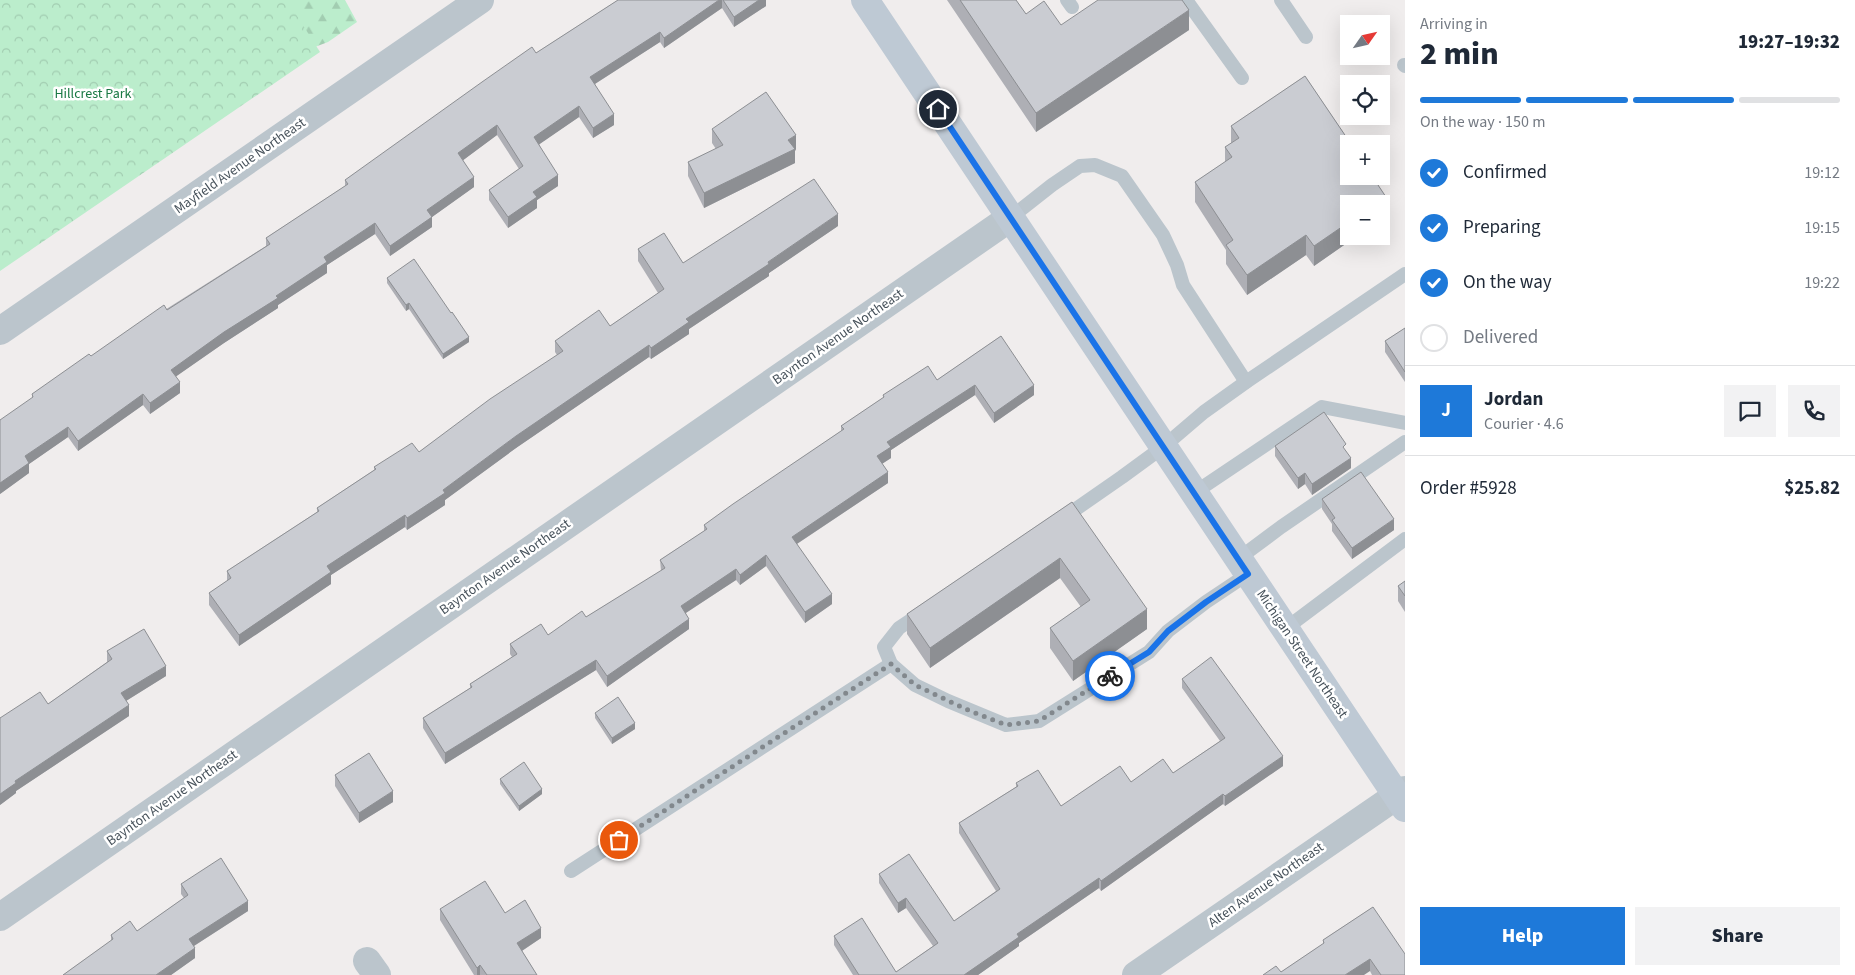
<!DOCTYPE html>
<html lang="en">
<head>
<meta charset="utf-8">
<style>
	:root { --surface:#fff; --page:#f2f2f3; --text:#1f2937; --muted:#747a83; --line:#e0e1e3; --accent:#1e79d9 }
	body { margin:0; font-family:"Source Sans 3",sans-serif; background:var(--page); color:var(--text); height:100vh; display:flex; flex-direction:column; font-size:19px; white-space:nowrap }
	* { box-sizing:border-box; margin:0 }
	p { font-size:16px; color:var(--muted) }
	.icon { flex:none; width:28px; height:28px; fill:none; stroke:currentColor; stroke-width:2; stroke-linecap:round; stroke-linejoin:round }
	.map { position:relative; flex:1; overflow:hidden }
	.sheet { display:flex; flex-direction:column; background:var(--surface); width:450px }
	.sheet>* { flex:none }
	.needle { width:32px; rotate:56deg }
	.buttons { position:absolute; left:1340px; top:15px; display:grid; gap:10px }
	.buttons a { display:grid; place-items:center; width:50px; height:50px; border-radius:0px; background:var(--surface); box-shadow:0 5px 20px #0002; font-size:25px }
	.pin { position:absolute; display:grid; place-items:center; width:42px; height:42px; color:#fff; margin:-21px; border:2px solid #fff; border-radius:50%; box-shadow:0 1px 5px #0007 }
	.courier { position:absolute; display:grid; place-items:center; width:50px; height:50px; margin:-25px; border:4px solid #1a73e8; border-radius:50%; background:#fff; color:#222; box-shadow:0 1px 6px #0007 }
	.headline em { font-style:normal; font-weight:800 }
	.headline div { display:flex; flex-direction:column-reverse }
	.headline { display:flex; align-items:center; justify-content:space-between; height:85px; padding:0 15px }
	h1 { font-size:32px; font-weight:800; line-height:38px }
	.bar { display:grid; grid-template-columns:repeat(4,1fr); gap:8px 5px; align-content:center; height:60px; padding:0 15px }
	.bar i { height:6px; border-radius:4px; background:var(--line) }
	.bar .selected { background:var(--accent) }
	.bar p { grid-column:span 4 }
	.line { display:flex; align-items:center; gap:12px; padding:0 15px; border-top:1px solid var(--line) }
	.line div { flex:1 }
	.round { display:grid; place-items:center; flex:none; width:52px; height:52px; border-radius:0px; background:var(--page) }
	ol { padding:0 15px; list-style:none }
	li { display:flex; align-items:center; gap:15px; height:55px }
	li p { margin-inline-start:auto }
	li .icon { padding:5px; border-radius:50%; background:var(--accent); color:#fff; stroke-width:4 }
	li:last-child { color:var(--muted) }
	li i { width:28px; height:28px; border:2px solid var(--line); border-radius:50% }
	.button { display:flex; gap:10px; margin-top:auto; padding:10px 15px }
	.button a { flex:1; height:58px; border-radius:0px; background:var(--accent); color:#fff; font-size:20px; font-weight:800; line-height:58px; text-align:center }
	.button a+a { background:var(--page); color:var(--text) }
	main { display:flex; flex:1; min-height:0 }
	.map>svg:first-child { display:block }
	.forest { fill:url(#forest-firs) }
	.park { fill:url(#park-crowns) }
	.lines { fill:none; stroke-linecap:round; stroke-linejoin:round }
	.service { stroke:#bbc5cc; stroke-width:14 }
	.minor { stroke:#bbc5cc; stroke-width:28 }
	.secondary { stroke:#bec9d4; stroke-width:28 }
	.wall { fill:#aeafb5 }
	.shaded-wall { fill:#8d8f93 }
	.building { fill:#caccd2; stroke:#8d8f93 }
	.done { stroke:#82888d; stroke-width:5; stroke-dasharray:0 9 }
	.route { stroke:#1a73e8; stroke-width:6 }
	.labels { text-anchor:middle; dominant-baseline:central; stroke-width:5; stroke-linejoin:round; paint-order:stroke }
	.park-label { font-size:14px; fill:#197843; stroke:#fff }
	.street-label { font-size:14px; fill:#46515a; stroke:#fff }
</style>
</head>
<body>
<main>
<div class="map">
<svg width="1405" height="975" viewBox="0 0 1405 975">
	<defs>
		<pattern id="forest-firs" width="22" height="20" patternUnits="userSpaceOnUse" patternTransform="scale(1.25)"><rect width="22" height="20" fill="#bbedcc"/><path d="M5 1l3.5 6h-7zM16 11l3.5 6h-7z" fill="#a2cdb1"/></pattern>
		<pattern id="park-crowns" width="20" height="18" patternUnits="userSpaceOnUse" patternTransform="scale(1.25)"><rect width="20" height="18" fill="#bbedcc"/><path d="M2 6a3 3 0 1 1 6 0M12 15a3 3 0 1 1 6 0" fill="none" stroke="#a2cdb1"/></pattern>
	</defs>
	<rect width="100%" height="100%" fill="#f0eded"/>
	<!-- forest -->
	<polygon class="forest" points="139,0 345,0 357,22 328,42 270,64"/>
	<!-- park -->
	<polygon class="park" points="0,0 287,0 320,52 0,271"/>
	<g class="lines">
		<!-- service -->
		<g class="service">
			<polyline points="1067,0 1072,7"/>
			<polyline points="1186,0 1242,78"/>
			<polyline points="1281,0 1306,37"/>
			<polyline points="1404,65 1405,66"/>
			<polyline points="1010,218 1052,185 1080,166 1095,165 1122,176 1163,235 1177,265 1183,285 1246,382"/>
			<polyline points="1194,493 1322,407 1405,423"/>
			<polyline points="1063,518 1122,477 1163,447 1204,412 1246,382 1405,274"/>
			<polyline points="1238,559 1281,527 1405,442"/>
			<polyline points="923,612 899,628 884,647 891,664 915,685 948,701 1006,725 1039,721 1149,652 1168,631 1206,602 1248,574"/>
			<polyline points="1285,629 1405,539"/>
			<polyline points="571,871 891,664"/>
		</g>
		<!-- minor -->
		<g class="minor">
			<polyline points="0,331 480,0"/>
			<polyline points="0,917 1010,218"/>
			<polyline points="367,961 377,975"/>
			<polyline points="1136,975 1405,790"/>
		</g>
		<!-- secondary -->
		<polyline class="secondary" points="865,0 1405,808"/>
	</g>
	<!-- wall -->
	<g class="wall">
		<polygon points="618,0 766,0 766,6 734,27 722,8 664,48 660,42 595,84 614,125 593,138 579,117 539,144 558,186 537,200 537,208 508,228 489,200 489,190 519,169 497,135 463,160 474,187 432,217 432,227 390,256 375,234 327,265 327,273 278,305 278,308 224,343 176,376 180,393 150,414 143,405 78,451 68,437 29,464 29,473 0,494 32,398 32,394 266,246 266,238 345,186 345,180 536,53"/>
		<polygon points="947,0 1016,0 1026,14 1061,25 1189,30 1036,132"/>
		<polygon points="1305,76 1351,144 1349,144 1349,176 1372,176 1386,197 1386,217 1381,220 1381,204 1349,204 1349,236 1357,236 1314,266 1306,255 1247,295 1226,264 1226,250 1195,202 1195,182 1225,162 1225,147 1231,143 1231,126"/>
		<polygon points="712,129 796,149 795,151 795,163 704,208 688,176 688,162 716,149 712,143"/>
		<polygon points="838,226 769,273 769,276 689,329 689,334 651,359 649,357 516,448 445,500 445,505 407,530 405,527 331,575 331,584 239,646 209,605 209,593 227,581 227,571 317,512 317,508 374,470 374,467 419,452 557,355 555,352 555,341 610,326 658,293 638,261 638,249 683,263"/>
		<polygon points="387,278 469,342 443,359 409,309 406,311 387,283"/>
		<polygon points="1405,328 1405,382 1385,352 1385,341"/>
		<polygon points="1001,336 1034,395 994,423 975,395 891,450 891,458 882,464 888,483 797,544 832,604 805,623 766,566 740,585 736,580 686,613 689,629 607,687 596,670 445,764 423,728 423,718 470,688 470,684 512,657 510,654 510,644 548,635 586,617 661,571 660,560 704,531 704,525 841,431 841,426 883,398 883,395 937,380"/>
		<polygon points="1275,446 1346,451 1351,468 1312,495 1305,484 1298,489 1275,456"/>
		<polygon points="1322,499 1394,530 1352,559 1332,531 1332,524 1322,509"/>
		<polygon points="1072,502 1147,629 1073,681 1050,648 1050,628 1081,607 1060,578 930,668 907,634 907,614"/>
		<polygon points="1405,581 1405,612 1398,601 1398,586"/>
		<polygon points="107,651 166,676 126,701 129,716 16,791 16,793 0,805 48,704 107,662"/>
		<polygon points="1182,679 1283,766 1225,806 1223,804 1101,891 1099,888 1019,943 1019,946 978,975 853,975 834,945 834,936 896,972 933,946 906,908 898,913 879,883 879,874 954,921 996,891 959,833 959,823 1016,787 1016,783 1061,806 1131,782 1173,773 1220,741 1182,688"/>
		<polygon points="595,713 635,729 612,744 595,718"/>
		<polygon points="335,775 393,802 359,823 335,786"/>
		<polygon points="500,779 542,794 519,811 500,784"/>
		<polygon points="181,884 248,911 194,946 195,958 171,975 63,975 111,941 111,935 137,931 184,898 181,894"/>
		<polygon points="1373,907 1405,975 1372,975 1370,971 1281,972 1323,944 1323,940"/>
		<polygon points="440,909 505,913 541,938 522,951 537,975 474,975 440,920"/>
	</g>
	<!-- shaded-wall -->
	<g class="shaded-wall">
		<polygon points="719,0 722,0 722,8 664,48 664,38"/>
		<polygon points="759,0 766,0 766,6 734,27 734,17"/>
		<polygon points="1189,10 1189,30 1036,132 1036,113"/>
		<polygon points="660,32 660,42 590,87 590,77"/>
		<polygon points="579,106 579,117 534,148 534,137"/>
		<polygon points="614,114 614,125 593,138 593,128"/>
		<polygon points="497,125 497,135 458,164 458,153"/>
		<polygon points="796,135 796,149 795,151 795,163 704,208 704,193"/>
		<polygon points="558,175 558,186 537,200 537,208 508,228 508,217 533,192"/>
		<polygon points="474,177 474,187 432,217 432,227 390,256 390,246 427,210"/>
		<polygon points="1386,197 1386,217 1381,220 1381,204 1376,204"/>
		<polygon points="838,214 838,226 769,273 769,276 689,329 689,334 651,359 651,348 686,319"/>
		<polygon points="1349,222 1349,236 1357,236 1314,266 1314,246"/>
		<polygon points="375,223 375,234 327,265 327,273 278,305 278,308 224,343 171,380 171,370 324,257"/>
		<polygon points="1306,235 1306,255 1247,295 1247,275"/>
		<polygon points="409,303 409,309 406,311 406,305"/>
		<polygon points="469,337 469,342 443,359 443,354"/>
		<polygon points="649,345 649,357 516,448 445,500 445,505 407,530 407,518 443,490 516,436"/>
		<polygon points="180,382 180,393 150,414 150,403"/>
		<polygon points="975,385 975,395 891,450 891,458 877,467 877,456 887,442"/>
		<polygon points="1034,385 1034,395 994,423 994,413"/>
		<polygon points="143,394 143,405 78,451 78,441"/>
		<polygon points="68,427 68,437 29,464 29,473 0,494 0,483 25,456"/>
		<polygon points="1351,458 1351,468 1312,495 1312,484"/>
		<polygon points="888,472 888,483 792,547 792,537"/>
		<polygon points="1305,473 1305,484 1298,489 1298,478"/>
		<polygon points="405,515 405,527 331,575 331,584 239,646 239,635 327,566"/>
		<polygon points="1394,519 1394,530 1352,559 1352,548"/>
		<polygon points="766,555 766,566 740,585 740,575"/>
		<polygon points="1060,558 1060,578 930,668 930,648"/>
		<polygon points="736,569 736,580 681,616 681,606"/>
		<polygon points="832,594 832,604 805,623 805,612"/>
		<polygon points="1147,609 1147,629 1073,681 1073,661"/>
		<polygon points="689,619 689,629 607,687 607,676"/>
		<polygon points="596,660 596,670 445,764 445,753"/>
		<polygon points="166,666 166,676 121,704 121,693"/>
		<polygon points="129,705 129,716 16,791 16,793 0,805 0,794 15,781"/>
		<polygon points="635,723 635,729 612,744 612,738"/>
		<polygon points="1283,756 1283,766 1225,806 1225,796"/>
		<polygon points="542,789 542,794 519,811 519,806"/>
		<polygon points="393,791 393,802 359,823 359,813"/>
		<polygon points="1223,794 1223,804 1101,891 1101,881"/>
		<polygon points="1099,878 1099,888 1019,943 1019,946 978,975 964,975 1017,934"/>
		<polygon points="906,898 906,908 898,913 898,903"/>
		<polygon points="248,901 248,911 189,949 189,939"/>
		<polygon points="541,928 541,938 517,954 517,943"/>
		<polygon points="195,948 195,958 171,975 156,975"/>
		<polygon points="1370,959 1370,971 1364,975 1345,975"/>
		<polygon points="480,965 480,975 477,975 477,968"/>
	</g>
	<!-- building -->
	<g class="building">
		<polygon points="618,0 719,0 664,38 660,32 590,77 614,114 593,128 579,106 534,137 558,175 533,192 537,197 508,217 489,190 523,166 497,125 458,153 474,177 427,210 432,217 390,246 375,223 324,257 327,262 276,296 278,298 224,332 171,370 180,382 150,403 143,394 78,441 68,427 25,456 29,463 0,483 0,420 33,397 32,394 89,354 91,356 164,305 167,310 270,244 266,238 348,184 345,180 482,82 532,47 536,53"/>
		<polygon points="723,0 759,0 734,17"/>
		<polygon points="960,0 1016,0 1026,14 1044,1 1061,25 1098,0 1182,0 1189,10 1036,113"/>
		<polygon points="1305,76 1351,144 1349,144 1349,176 1372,176 1386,197 1376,204 1349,204 1349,222 1314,246 1306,235 1247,275 1226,245 1233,240 1195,182 1232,157 1225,147 1239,138 1231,126"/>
		<polygon points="766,92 796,135 788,140 795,149 704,193 688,162 723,145 712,129"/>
		<polygon points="814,179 838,214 768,262 769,264 686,319 689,322 651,348 649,345 516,436 443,490 445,493 407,518 405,515 327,566 331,572 239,635 209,593 231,578 227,571 319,511 317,508 376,469 374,467 412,443 419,452 490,399 563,351 555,341 599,310 610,326 664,289 638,249 664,233 683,263"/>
		<polygon points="414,259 451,313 452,312 469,337 443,354 409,303 406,305 387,278"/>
		<polygon points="1405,328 1405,372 1385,341"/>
		<polygon points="1001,336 1034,385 994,413 975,385 887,442 891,447 877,456 888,472 792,537 832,594 805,612 766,555 740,575 736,569 681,606 689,619 607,676 596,660 445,753 423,718 472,687 470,684 517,654 510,644 541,624 548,635 582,611 586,617 665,568 660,560 707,529 704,525 733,504 844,429 841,426 884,397 883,395 928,366 937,380"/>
		<polygon points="1324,412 1346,444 1343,447 1351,458 1312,484 1305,473 1298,478 1275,446"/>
		<polygon points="1361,472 1394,519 1352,548 1332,520 1335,518 1322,499"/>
		<polygon points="1072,502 1147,609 1073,661 1050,628 1090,600 1060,558 930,648 907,614"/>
		<polygon points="1405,581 1405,596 1398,586"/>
		<polygon points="144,629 166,666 121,693 129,705 15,781 16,783 0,794 0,718 40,692 48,704 112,659 107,651"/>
		<polygon points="1211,657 1283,756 1225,796 1223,794 1101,881 1099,878 1017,934 1019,937 964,975 859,975 834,936 862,918 896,972 938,943 906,898 898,903 879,874 909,854 954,921 1000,889 959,823 1018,786 1016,783 1038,770 1061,806 1120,766 1131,782 1163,759 1173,773 1225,738 1182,679"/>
		<polygon points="618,697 635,723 612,738 595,713"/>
		<polygon points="369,753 393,791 359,813 335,775"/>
		<polygon points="524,762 542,789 519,806 500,779"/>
		<polygon points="221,858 248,901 189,939 195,948 156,975 63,975 113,939 111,935 130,921 137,931 188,895 181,884"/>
		<polygon points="485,881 505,913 525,900 541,928 517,943 537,975 487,975 480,965 477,968 440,909"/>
		<polygon points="1373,907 1405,954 1405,975 1381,975 1370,959 1345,975 1263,975 1276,966 1281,972 1324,943 1323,940"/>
	</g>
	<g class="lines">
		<!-- done -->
		<polyline class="done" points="619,840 891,664 915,685 970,711 1006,725 1039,721 1110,676"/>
		<!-- route -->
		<polyline class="route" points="938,109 1248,574 1206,602 1168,631 1149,652 1110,676"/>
	</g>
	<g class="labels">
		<!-- park labels -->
		<g class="park-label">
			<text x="93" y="94">Hillcrest Park</text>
		</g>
		<!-- street labels -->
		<g class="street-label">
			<text transform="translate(240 166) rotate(-35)">Mayfield Avenue Northeast</text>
			<text transform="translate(838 337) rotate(-35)">Baynton Avenue Northeast</text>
			<text transform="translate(505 567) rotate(-35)">Baynton Avenue Northeast</text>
			<text transform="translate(1302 654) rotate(56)">Michigan Street Northeast</text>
			<text transform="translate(172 798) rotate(-35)">Baynton Avenue Northeast</text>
			<text transform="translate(1266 885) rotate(-35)">Alten Avenue Northeast</text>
		</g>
	</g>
</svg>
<div class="buttons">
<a><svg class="needle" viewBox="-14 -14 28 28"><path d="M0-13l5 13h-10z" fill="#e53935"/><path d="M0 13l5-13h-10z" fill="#747a83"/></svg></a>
<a><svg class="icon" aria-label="locate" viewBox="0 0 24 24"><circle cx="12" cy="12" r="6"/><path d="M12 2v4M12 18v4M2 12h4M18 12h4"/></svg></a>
<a>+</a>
<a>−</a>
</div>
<div class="pin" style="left:619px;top:840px;background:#ea580c"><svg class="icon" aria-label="bag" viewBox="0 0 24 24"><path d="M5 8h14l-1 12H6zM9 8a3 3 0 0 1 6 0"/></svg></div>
<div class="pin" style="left:938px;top:109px;background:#1f2937"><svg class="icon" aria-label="home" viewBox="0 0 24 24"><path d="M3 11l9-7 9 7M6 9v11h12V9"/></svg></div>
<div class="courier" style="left:1110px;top:676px"><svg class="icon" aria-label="bike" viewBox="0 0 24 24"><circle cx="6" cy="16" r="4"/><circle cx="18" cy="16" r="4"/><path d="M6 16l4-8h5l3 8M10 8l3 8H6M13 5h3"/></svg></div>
</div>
<section class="sheet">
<div class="headline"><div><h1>2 min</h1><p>Arriving in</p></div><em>19:27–19:32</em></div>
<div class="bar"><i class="selected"></i><i class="selected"></i><i class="selected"></i><i></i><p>On the way · 150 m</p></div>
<ol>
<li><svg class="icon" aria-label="check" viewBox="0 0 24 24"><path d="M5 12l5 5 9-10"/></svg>Confirmed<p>19:12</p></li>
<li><svg class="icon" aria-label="check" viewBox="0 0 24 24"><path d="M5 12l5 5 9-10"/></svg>Preparing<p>19:15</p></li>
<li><svg class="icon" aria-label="check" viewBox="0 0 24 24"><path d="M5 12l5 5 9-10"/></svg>On the way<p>19:22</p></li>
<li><i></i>Delivered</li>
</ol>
<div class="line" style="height:90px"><b class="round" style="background:var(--accent);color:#fff">J</b><div><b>Jordan</b><p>Courier · 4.6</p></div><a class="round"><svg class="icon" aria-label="chat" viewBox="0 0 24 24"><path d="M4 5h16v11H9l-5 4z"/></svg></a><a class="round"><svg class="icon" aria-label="phone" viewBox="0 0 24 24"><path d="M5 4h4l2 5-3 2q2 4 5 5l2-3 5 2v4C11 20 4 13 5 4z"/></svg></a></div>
<div class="line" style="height:65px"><div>Order #5928</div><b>$25.82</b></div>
<div class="button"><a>Help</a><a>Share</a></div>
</section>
</main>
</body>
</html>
